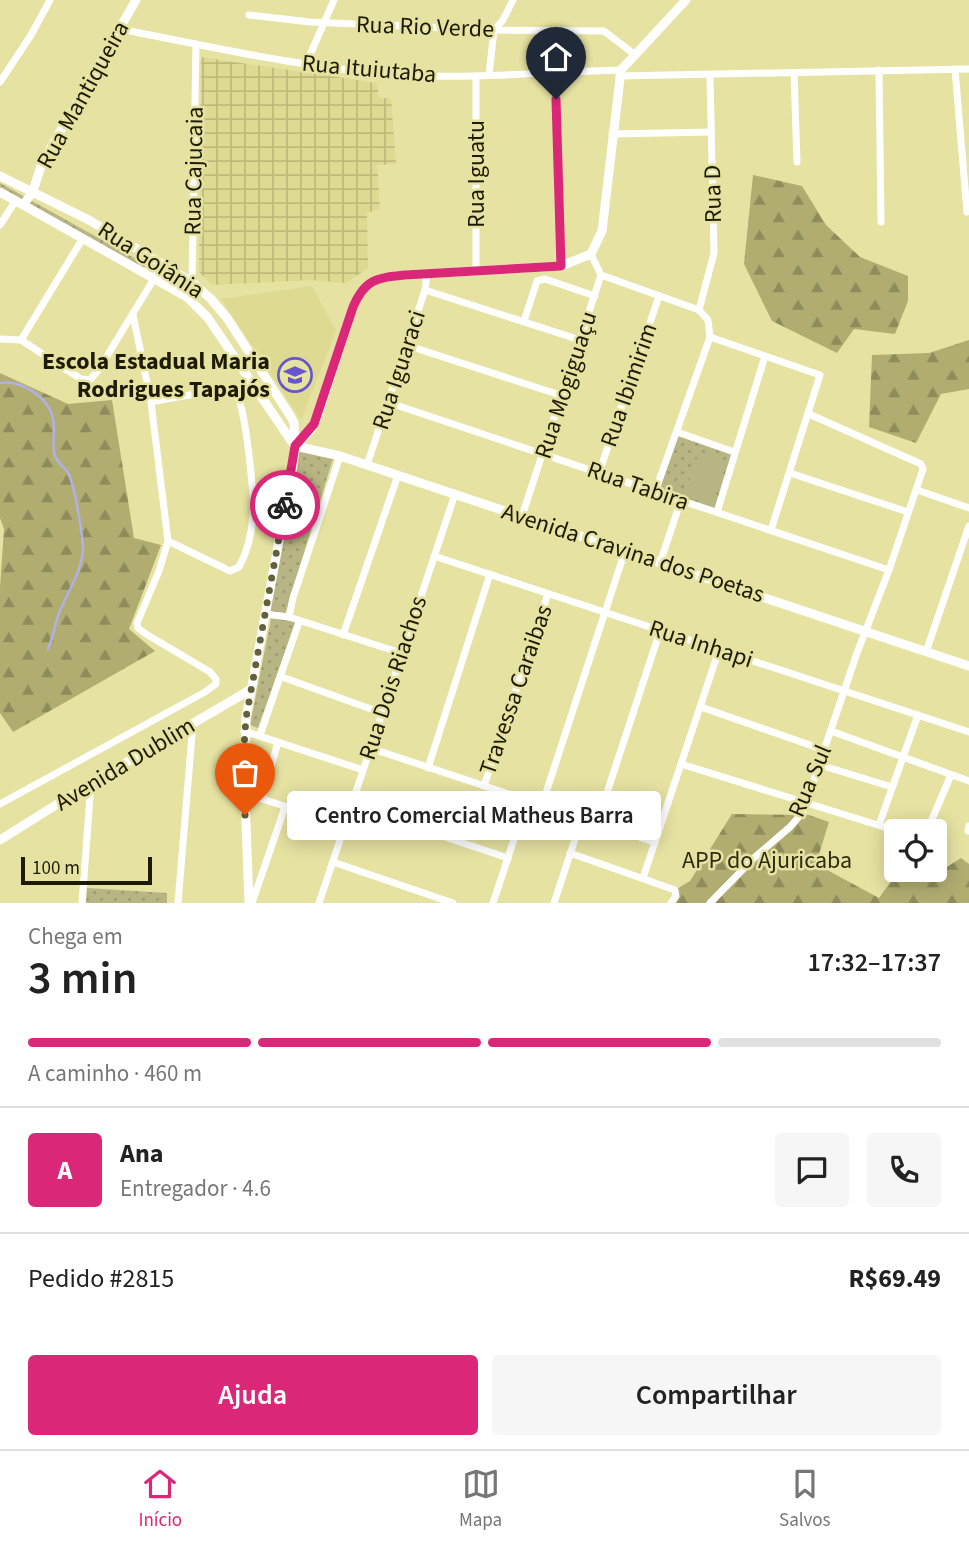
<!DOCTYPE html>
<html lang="pt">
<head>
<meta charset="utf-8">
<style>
	:root { --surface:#fff; --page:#f6f6f6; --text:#222; --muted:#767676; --line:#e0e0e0; --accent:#db2777 }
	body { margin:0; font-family:"Source Sans 3",sans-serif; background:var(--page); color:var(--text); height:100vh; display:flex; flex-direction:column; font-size:26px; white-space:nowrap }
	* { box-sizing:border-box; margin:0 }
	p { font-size:23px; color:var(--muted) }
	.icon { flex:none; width:38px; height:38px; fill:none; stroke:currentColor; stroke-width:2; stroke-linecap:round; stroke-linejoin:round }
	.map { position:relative; height:903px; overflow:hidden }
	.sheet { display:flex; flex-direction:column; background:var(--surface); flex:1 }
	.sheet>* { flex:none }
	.controls { position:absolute; left:884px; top:819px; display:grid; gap:14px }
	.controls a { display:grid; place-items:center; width:63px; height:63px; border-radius:7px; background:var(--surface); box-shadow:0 4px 18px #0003; font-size:35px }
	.scale { position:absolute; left:21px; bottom:18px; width:131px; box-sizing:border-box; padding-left:7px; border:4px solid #1d1b03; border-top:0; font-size:19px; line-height:24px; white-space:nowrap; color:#1d1b03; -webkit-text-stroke:5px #e6e2a2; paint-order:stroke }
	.pin { position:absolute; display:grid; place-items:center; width:60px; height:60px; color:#fff; margin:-72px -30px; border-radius:50% 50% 50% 0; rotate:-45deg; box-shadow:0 0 7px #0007 }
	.pin .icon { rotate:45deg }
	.courier { position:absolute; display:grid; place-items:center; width:70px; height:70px; margin:-35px; border:5px solid #db2777; border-radius:50%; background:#fff; color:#222; box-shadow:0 2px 9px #0007 }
	.bubble { position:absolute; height:49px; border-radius:7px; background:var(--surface); box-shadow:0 4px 18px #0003; font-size:23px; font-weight:600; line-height:49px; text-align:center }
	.head em { font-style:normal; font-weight:600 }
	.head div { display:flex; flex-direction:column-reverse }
	.head { display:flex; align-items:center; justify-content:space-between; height:119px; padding:0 28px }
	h1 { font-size:46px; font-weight:600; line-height:52px }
	.bar { display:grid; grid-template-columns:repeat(4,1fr); gap:10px 7px; align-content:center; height:84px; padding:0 28px }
	.bar i { height:9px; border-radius:5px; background:var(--line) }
	.bar .current { background:var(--accent) }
	.bar p { grid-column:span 4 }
	.line { display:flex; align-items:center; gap:18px; padding:0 28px; border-top:2px solid var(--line) }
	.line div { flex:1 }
	.round { display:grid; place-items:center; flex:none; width:74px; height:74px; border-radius:7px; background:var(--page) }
	.action { display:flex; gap:14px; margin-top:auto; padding:14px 28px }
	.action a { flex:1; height:80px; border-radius:7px; background:var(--accent); color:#fff; font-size:28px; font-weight:600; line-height:80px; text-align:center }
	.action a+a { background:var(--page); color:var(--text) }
	.tab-bar { display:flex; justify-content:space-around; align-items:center; height:98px; border-top:2px solid var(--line); background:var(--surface); font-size:19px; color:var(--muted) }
	.tab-bar a { display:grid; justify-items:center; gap:4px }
	.tab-bar .current { color:var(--accent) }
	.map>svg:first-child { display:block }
	.built { fill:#deda91 }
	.industrial { fill:url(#industrial-grid) }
	.forest { fill:url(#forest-firs) }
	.park { fill:url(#park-dots) }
	.pitch { fill:#b8b584 }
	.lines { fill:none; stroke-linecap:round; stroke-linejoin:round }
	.stream { stroke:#b1b0e9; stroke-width:2.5 }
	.minor { stroke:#fff; stroke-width:7 }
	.tertiary { stroke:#fff; stroke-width:9 }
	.done { stroke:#63613b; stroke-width:7; stroke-dasharray:0 12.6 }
	.route { stroke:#db2777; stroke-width:9 }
	.labels { text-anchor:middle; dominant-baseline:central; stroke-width:5; stroke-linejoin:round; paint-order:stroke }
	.street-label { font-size:24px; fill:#1d1b03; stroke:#e6e2a2 }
	.poi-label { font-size:24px; font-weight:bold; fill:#1d1b03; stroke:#e6e2a2; text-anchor:end }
	.park-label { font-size:24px; fill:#2e2c10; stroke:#e6e2a2 }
</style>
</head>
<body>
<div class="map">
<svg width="969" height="903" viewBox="0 0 969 903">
	<defs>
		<pattern id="industrial-grid" width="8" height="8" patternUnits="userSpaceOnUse" patternTransform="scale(1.75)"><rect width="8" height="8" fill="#deda91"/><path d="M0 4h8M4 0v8" fill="none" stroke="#beba7b"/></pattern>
		<pattern id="forest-firs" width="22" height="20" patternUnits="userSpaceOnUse" patternTransform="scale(1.75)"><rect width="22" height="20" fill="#b1ad71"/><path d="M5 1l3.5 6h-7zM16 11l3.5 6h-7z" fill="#8f8c5b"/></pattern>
		<pattern id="park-dots" width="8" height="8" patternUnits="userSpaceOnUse" patternTransform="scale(1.75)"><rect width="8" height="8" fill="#b8b584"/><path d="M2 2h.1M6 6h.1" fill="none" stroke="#9e9b70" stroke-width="1.8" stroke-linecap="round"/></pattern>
	</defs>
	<rect width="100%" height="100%" fill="#e6e2a2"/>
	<!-- built -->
	<polygon class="built" points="312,286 336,331 301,420 221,299"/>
	<!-- industrial -->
	<polygon class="industrial" points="201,57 377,83 379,98 391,98 396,164 377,165 380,209 367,213 368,268 346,283 311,280 212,285 199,272"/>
	<!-- forest -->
	<g class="forest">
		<polygon points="753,175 802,186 826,225 860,257 908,276 908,301 895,334 854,329 837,353 772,321 744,264"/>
		<polygon points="969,340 969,389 941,394 916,443 869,427 872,355 929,353"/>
		<polygon points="0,373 68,404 112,400 134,538 161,545 129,629 155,651 13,732 0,713 0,587 4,529 0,518"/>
		<polygon points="732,814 809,815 829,822 816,864 879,898 899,870 916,870 931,877 961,858 969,864 969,903 669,903 675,890 690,881"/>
	</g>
	<!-- park -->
	<g class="park">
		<polygon points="0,183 145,264 144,269 0,189"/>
		<polygon points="677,432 734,452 717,512 655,492"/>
		<polygon points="301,444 334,455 285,615 297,618 258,728 250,725 272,614 268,612"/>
		<polygon points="87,888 167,893 167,903 86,903"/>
	</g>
	<!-- pitch -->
	<polygon class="pitch" points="699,453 727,462 712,505 683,496"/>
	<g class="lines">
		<!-- stream -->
		<path class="stream" d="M0 383C21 380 49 397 53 419 56 431 51 445 55 456 58 464 65 467 68 473 75 484 82 534 83 547 83 570 67 593 59 613 55 625 53 637 48 649"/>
		<!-- minor -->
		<g class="minor">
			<polyline points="249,15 310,22 494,30 604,31 634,54"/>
			<path d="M120 29C212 47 304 68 398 75 472 79 546 72 621 70"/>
			<polyline points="306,64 334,0"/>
			<polyline points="955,69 967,212"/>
			<polyline points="879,70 881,222"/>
			<polyline points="555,71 561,266"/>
			<polyline points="794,73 797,162"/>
			<polyline points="489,75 494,30 503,20 513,0"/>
			<polyline points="619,76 969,69"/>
			<polyline points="0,82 31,35 50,0"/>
			<polyline points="612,134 711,132"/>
			<polyline points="0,225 16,200"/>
			<polyline points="476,271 476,76"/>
			<polyline points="601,275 699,310 708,320 710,337 655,492"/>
			<polyline points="425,290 580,340"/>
			<polyline points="187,297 192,282 196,44"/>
			<polyline points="699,310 714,253 710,76"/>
			<polyline points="524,321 537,281 545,279 595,296"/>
			<polyline points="710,337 820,375 771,530"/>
			<polyline points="0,339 21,340 81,379 90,380 99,369 163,264"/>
			<polyline points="21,340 83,238"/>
			<polyline points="406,345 563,396"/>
			<path d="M151 402C169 399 222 386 237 397 245 403 255 501 253 515 252 532 247 552 239 567L230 571 168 541"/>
			<polyline points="387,402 889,570"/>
			<polyline points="677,432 734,452"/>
			<polyline points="340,456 293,598 289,617 401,653"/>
			<polyline points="367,465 425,290 427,274"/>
			<polyline points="599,473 659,296"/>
			<polyline points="790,473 908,512"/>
			<polyline points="917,490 969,508"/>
			<polyline points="717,512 765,356"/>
			<polyline points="522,516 601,275 591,254"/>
			<polyline points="434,556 969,732"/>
			<polyline points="660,563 681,500"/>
			<polyline points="265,614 289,617"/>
			<polyline points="343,635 398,475"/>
			<polyline points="926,652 969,526"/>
			<polyline points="282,677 382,713"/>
			<polyline points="701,707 824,750"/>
			<polyline points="244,731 363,770"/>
			<polyline points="831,731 969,781"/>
			<polyline points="260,735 299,622"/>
			<polyline points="370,748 654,842"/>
			<polyline points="681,764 897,831"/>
			<polyline points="820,765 892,787"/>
			<polyline points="428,768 490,574"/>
			<polyline points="484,786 548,594"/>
			<polyline points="245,796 262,799 345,825"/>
			<polyline points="262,799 278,742"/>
			<polyline points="0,804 205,692 216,684 216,679 210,672 146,634 138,628 137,623 159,571 168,541 151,402 133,315"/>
			<polyline points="542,805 625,551"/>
			<polyline points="352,806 508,858"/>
			<polyline points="597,823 660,631"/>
			<polyline points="879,825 918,715"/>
			<polyline points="927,831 951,775"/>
			<polyline points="968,831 969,826"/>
			<polyline points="570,853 675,890 676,896 671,903"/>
			<polyline points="333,862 453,903"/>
			<polyline points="643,878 719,650"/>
			<polyline points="82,903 91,783"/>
			<polyline points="178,903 193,723"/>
			<polyline points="252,903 285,807"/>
			<polyline points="319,903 455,494"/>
			<polyline points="493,903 527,800"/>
			<polyline points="554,903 582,818"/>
			<polyline points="710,903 755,857 790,827 803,812 857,653 889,570 923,469 921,464 809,414"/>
		</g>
		<!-- tertiary -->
		<g class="tertiary">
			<polyline points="0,176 89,220 192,282 211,299 227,318 291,417 294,423 295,446 293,466 246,718 245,796 249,903"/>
			<polyline points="0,192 187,297 208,318 294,445"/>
			<polyline points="24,204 33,191 42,163 136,0"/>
			<polyline points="295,446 340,456 969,666"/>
			<path d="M295 446 311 430 317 418 353 307C365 279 376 278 405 275L561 266 591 254 602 231 621 70 686 0"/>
			<polyline points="0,840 91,783 250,690"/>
		</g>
	</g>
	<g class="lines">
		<!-- done -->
		<polyline class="done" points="245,815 244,746 246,718 285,505"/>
		<!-- route -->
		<path class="route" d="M285 505 295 446 314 424 353 307C365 279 376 278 405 275L561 266 556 99"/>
	</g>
	<!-- icons -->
	<defs>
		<g id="school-ring" transform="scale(1.75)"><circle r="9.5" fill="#e6e2a2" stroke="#6755cf" stroke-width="1.5"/><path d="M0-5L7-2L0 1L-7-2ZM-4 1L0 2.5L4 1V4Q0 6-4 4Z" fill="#6755cf"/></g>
	</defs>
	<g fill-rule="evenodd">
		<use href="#school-ring" x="295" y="375"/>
	</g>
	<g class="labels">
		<!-- street labels -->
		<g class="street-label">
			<text transform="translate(425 27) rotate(2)">Rua Rio Verde</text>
			<text transform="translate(369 69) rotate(5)">Rua Ituiutaba</text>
			<text transform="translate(83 95) rotate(-61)">Rua Mantiqueira</text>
			<text transform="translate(194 171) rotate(-89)">Rua Cajucaia</text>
			<text transform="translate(476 174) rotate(-90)">Rua Iguatu</text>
			<text transform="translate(713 194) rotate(-91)">Rua D</text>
			<text transform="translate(151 260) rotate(33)">Rua Goiânia</text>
			<text transform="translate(399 370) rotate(-72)">Rua Iguaraci</text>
			<text transform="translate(566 385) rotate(-72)">Rua Mogiguaçu</text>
			<text transform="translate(629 385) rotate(-71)">Rua Ibimirim</text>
			<text transform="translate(638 486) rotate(19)">Rua Tabira</text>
			<text transform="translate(633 553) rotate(18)">Avenida Cravina dos Poetas</text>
			<text transform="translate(701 644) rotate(18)">Rua Inhapi</text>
			<text transform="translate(393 678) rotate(-72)">Rua Dois Riachos</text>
			<text transform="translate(516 690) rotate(-71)">Travessa Caraibas</text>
			<text transform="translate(125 764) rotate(-31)">Avenida Dublim</text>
			<text transform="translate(810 781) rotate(-67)">Rua Sul</text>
		</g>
		<!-- poi labels -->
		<g class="poi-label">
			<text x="270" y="361">Escola Estadual Maria<tspan x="270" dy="28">Rodrigues Tapajós</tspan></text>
		</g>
		<!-- park labels -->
		<g class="park-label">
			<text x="767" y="860">APP do Ajuricaba</text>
		</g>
	</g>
</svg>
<div class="controls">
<a><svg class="icon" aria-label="locate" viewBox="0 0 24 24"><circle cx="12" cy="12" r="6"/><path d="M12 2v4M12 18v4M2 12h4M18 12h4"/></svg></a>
</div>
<div class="scale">100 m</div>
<div class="pin" style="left:245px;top:815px;background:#ea580c"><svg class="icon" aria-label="bag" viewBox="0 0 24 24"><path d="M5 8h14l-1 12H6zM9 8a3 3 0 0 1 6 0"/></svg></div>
<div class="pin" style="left:556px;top:99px;background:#1f2937"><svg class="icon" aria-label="home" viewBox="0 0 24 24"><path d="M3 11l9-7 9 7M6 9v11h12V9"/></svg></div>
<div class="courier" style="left:285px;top:505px"><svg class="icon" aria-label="bike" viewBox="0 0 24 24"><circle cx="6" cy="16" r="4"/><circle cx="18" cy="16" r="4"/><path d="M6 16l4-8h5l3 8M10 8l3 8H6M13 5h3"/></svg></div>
<div class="bubble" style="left:287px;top:791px;width:374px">Centro Comercial Matheus Barra</div>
</div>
<section class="sheet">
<div class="head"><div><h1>3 min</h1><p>Chega em</p></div><em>17:32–17:37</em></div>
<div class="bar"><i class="current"></i><i class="current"></i><i class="current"></i><i></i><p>A caminho · 460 m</p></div>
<div class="line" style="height:126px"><b class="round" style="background:var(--accent);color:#fff">A</b><div><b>Ana</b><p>Entregador · 4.6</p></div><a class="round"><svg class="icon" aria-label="chat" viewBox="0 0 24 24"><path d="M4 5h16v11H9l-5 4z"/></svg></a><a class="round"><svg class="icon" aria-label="phone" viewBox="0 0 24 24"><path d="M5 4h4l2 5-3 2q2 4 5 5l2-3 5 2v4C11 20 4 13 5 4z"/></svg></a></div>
<div class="line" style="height:91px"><div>Pedido #2815</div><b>R$69.49</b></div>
<div class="action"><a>Ajuda</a><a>Compartilhar</a></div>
</section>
<nav class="tab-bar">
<a class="current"><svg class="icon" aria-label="home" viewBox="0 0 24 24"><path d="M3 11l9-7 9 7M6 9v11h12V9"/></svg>Início</a>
<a><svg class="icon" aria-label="map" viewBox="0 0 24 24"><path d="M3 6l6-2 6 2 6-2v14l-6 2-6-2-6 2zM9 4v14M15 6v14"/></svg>Mapa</a>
<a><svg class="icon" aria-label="saved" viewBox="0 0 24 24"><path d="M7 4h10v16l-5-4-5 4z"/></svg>Salvos</a>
</nav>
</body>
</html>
